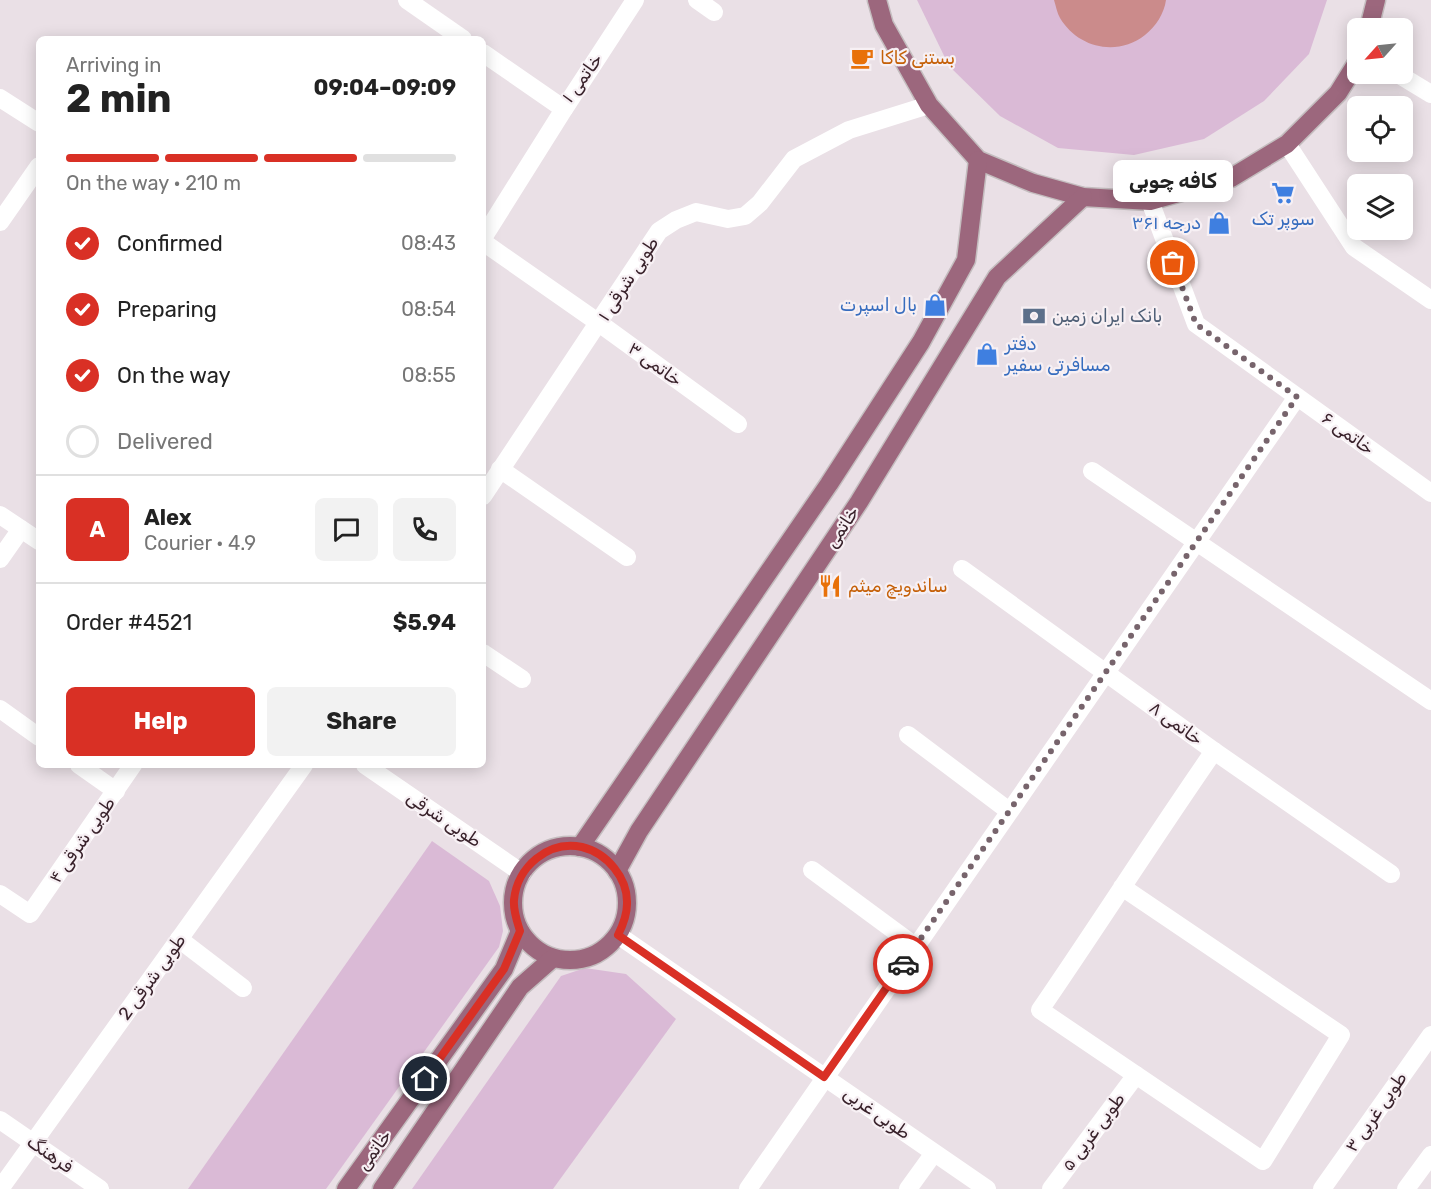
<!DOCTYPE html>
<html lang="en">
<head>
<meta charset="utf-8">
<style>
	:root { --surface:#fff; --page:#f2f2f2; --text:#222; --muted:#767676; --line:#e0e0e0; --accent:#d93025 }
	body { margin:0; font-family:Rubik,"Noto Naskh Arabic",sans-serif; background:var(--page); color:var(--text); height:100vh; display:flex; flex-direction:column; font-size:22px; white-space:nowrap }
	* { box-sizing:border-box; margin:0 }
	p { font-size:20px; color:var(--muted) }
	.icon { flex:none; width:33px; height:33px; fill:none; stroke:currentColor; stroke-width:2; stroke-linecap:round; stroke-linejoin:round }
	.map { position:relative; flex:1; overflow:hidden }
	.side { position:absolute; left:36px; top:36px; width:450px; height:732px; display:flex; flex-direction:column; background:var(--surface); border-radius:9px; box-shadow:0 3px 15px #0003 }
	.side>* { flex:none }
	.needle { width:39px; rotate:243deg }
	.fabs { position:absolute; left:1347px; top:18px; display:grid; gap:12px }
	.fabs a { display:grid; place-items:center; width:66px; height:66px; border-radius:9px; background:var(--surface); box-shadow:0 3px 15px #0003; font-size:30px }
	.pin { position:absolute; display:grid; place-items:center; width:51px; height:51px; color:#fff; margin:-26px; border:3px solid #fff; border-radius:50%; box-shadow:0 2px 6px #0007 }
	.courier { position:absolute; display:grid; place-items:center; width:60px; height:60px; margin:-30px; border:4px solid #d93025; border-radius:50%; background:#fff; color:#222; box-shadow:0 2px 8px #0007 }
	.bubble { position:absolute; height:42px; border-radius:9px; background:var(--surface); box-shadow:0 3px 15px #0003; font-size:20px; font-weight:700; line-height:42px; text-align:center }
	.head em { font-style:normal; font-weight:700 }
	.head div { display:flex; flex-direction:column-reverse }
	.head { display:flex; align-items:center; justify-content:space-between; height:102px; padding:0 30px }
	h1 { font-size:39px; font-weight:700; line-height:45px }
	.bar { display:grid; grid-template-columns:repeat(4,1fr); gap:9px 6px; align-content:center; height:72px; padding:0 30px }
	.bar i { height:8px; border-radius:4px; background:var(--line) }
	.bar .on { background:var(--accent) }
	.bar p { grid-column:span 4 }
	.line { display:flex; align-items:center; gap:15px; padding:0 30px; border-top:2px solid var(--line) }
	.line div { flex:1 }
	.round { display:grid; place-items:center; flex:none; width:63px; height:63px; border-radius:9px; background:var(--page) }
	ol { padding:0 30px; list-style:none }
	li { display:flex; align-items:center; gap:18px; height:66px }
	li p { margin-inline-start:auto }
	li .icon { padding:6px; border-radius:50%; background:var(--accent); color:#fff; stroke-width:4 }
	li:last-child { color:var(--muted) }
	li i { width:33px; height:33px; border:3px solid var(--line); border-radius:50% }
	.cta { display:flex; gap:12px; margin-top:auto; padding:12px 30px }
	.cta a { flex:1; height:69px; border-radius:9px; background:var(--accent); color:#fff; font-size:24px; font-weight:700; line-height:69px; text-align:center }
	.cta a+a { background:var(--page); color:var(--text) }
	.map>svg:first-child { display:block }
	.green { fill:#dabad6 }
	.water { fill:#cb8b8b }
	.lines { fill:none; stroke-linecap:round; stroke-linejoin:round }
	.major-casing { stroke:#c4bdbf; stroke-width:21 }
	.minor { stroke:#fff; stroke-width:18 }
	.major { stroke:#9c677d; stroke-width:18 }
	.done { stroke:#77646c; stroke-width:6; stroke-dasharray:0 10.8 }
	.route { stroke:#d93025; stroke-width:8 }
	.labels { text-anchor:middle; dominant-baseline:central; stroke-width:4.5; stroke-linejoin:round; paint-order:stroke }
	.food-label { font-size:18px; fill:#c56008; stroke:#f7f0f4; text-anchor:start }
	.street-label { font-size:18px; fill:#39222b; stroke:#f7f0f4 }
	.shop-label { font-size:18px; fill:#366cbe; stroke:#f7f0f4; text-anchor:end }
	.service-label { font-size:18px; fill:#4e5e75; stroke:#f7f0f4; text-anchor:start }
</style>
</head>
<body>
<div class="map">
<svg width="1431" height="1189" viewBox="0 0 1431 1189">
	<rect width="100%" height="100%" fill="#eae0e6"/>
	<!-- green -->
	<g class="green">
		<polygon points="917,0 1327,0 1309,54 1264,101 1204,139 1134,155 1058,148 1000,116 949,66"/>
		<polygon points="432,841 489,881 500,906 503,931 499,947 326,1189 188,1189"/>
		<polygon points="585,968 626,974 676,1019 553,1189 412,1189 561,976"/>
	</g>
	<!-- water -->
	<path class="water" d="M1054 0H1166C1164 14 1156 26 1145 35 1117 57 1078 48 1060 18 1057 13 1056 6 1054 0Z"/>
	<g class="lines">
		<!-- major casing -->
		<g class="major-casing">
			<g id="major">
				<polyline points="877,0 884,25 929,105 978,160 1033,183 1083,197 1150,201 1231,178 1287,144 1338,93 1358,61"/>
				<polyline points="1369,28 1376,0"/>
				<circle cx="570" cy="903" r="57"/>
				<polyline points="580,847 829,484 921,342 966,260 978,160"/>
				<polyline points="617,871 639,831 859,502 997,277 1083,197"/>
				<polyline points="346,1189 504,969 520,931"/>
				<polyline points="382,1189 520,987 553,958"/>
			</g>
		</g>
		<!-- minor -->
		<g class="minor">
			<polyline points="407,0 463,39"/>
			<polyline points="697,0 714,12"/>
			<polyline points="483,53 564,109 635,0"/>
			<polyline points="1398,74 1431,94"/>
			<polyline points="0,98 39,123"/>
			<polyline points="1287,144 1354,247 1431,300"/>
			<polyline points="1150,201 1196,324 1431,493"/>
			<polyline points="0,222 39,166"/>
			<polyline points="483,238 564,109"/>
			<polyline points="483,242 599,323 738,424"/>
			<polyline points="500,469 627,557"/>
			<polyline points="1092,471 1431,701"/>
			<polyline points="483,496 659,231 676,220 696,212 728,219 745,216 760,203 794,159 849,130 929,105"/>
			<polyline points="0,515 39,541"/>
			<polyline points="0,559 21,529"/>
			<polyline points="962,569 1214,751 1391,874"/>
			<polyline points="483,653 522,679"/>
			<polyline points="0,709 39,737"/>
			<polyline points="908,735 1009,811"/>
			<polyline points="79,765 116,791"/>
			<polyline points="365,765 522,873"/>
			<polyline points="812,870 915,946"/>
			<path d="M1122 887 1341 1035 1263 1161 1040 1010C1099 924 1155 836 1214 751"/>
			<polyline points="0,894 30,914 133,765"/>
			<polyline points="618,935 987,1189"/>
			<polyline points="179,939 243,988"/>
			<polyline points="0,1120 100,1189"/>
			<polyline points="0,1189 304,765"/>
			<polyline points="748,1189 1297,397"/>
			<polyline points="908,1189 934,1153"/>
			<polyline points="1051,1189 1136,1075"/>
			<polyline points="1322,1189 1431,1035"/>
			<polyline points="1406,1189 1431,1155"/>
		</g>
		<!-- major -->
		<use href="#major" class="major"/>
	</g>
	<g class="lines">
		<!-- done -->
		<polyline class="done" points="903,964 1297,397 1196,324 1173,263"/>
		<!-- route -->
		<path class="route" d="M425 1079 504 969 520 931C517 921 513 910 514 900 517 867 548 840 582 847 607 853 628 878 627 904 627 915 623 925 618 935L824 1077 903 964"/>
	</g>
	<!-- icons -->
	<defs>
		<g id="cafe-bare" transform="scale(1.8)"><path d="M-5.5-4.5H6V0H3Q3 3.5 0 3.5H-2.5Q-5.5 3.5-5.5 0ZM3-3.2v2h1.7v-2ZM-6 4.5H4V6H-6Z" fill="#e8710a" stroke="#f7f0f4" stroke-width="2.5" paint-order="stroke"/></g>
		<g id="supermarket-bare" transform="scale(1.8)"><path d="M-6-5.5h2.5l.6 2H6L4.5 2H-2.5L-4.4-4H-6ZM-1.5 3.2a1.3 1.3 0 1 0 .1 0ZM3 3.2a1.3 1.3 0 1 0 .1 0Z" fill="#3f7fe0" stroke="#f7f0f4" stroke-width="2.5" paint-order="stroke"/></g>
		<g id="shop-bare" transform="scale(1.8)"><path d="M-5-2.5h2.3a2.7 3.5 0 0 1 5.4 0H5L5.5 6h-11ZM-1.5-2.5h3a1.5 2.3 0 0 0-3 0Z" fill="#3f7fe0" stroke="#f7f0f4" stroke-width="2.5" paint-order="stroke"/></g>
		<g id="bank-bare" transform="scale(1.8)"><path d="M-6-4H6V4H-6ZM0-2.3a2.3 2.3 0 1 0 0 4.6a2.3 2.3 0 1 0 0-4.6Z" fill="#5c6f8a" stroke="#f7f0f4" stroke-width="2.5" paint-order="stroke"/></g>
		<g id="restaurant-bare" transform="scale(1.8)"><path d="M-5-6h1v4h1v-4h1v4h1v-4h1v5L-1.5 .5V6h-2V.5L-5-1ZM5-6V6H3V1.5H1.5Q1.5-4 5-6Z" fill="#e8710a" stroke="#f7f0f4" stroke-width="2.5" paint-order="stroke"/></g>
	</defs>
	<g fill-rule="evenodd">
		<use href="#cafe-bare" x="862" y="58"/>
		<use href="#supermarket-bare" x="1283" y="193"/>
		<use href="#shop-bare" x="1219" y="223"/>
		<use href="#shop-bare" x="935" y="305"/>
		<use href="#bank-bare" x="1034" y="316"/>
		<use href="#shop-bare" x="987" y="354"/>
		<use href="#restaurant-bare" x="830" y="586"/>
	</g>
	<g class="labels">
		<!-- food labels -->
		<g class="food-label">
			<text x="880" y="58">بستنی کاکا</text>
			<text x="848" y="586">ساندویچ میثم</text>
		</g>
		<!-- street labels -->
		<g class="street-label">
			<text transform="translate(582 78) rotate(-54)">خاتمی ۱</text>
			<text transform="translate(628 279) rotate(-57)">طوبی شرقی ۱</text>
			<text transform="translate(655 364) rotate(36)">خاتمی ۳</text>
			<text transform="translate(1348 433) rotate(36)">خاتمی ۶</text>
			<text transform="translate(842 527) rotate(-56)">خاتمی</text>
			<text transform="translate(1176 723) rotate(36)">خاتمی ۸</text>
			<text transform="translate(444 819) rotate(34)">طوبی شرقی</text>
			<text transform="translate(82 840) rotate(-55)">طوبی شرقی ۴</text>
			<text transform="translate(152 977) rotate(-54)">طوبی شرقی 2</text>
			<text transform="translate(1376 1112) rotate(-55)">طوبی غربی ۳</text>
			<text transform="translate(877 1113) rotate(35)">طوبی غربی</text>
			<text transform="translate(1093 1132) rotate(-53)">طوبی غربی ۵</text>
			<text transform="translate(374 1150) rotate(-54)">خاتمی</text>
			<text transform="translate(50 1154) rotate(35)">فرهنگ</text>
		</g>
		<!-- shop labels -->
		<g class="shop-label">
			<text x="1283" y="219" text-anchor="middle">سوپر تک</text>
			<text x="1201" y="223">۳۶۱ درجه</text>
			<text x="917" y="305">بال اسپرت</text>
			<text x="1005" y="344" text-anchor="start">دفتر<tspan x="1005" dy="21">مسافرتی سفیر</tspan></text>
		</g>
		<!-- service labels -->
		<g class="service-label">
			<text x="1052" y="316">بانک ایران زمین</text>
		</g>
	</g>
</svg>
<div class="fabs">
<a><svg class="needle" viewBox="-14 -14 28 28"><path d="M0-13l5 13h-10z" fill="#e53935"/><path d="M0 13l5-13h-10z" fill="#767676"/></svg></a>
<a><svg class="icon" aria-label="locate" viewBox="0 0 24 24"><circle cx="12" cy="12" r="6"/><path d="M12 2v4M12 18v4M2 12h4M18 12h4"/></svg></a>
<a><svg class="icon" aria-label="layers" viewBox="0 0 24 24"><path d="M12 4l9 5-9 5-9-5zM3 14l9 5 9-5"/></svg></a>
</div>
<div class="pin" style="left:1173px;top:263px;background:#ea580c"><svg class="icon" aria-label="bag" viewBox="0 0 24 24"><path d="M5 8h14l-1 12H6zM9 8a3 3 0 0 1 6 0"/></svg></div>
<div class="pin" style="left:425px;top:1079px;background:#1f2937"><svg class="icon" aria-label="home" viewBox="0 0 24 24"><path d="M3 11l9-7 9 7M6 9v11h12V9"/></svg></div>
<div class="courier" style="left:903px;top:964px"><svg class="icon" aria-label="car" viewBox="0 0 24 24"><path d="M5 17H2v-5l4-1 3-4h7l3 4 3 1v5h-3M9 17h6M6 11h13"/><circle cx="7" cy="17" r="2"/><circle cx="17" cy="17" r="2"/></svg></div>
<div class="bubble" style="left:1113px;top:160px;width:120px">کافه چوبی</div>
<section class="side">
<div class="head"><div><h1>2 min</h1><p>Arriving in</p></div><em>09:04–09:09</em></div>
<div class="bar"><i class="on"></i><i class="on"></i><i class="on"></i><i></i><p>On the way · 210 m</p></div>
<ol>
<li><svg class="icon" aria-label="check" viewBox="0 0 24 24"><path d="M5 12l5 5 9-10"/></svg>Confirmed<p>08:43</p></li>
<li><svg class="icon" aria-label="check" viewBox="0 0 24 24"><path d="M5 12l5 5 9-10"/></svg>Preparing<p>08:54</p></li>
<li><svg class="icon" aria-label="check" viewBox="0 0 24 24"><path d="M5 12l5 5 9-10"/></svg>On the way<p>08:55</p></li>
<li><i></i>Delivered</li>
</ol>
<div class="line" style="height:108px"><b class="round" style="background:var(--accent);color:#fff">A</b><div><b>Alex</b><p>Courier · 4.9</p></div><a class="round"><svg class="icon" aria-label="chat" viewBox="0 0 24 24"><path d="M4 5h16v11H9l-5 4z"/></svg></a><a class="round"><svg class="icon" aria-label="phone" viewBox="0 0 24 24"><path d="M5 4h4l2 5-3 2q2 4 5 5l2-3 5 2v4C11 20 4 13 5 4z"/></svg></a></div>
<div class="line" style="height:78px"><div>Order #4521</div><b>$5.94</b></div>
<div class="cta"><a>Help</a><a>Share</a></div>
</section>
</div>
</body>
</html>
